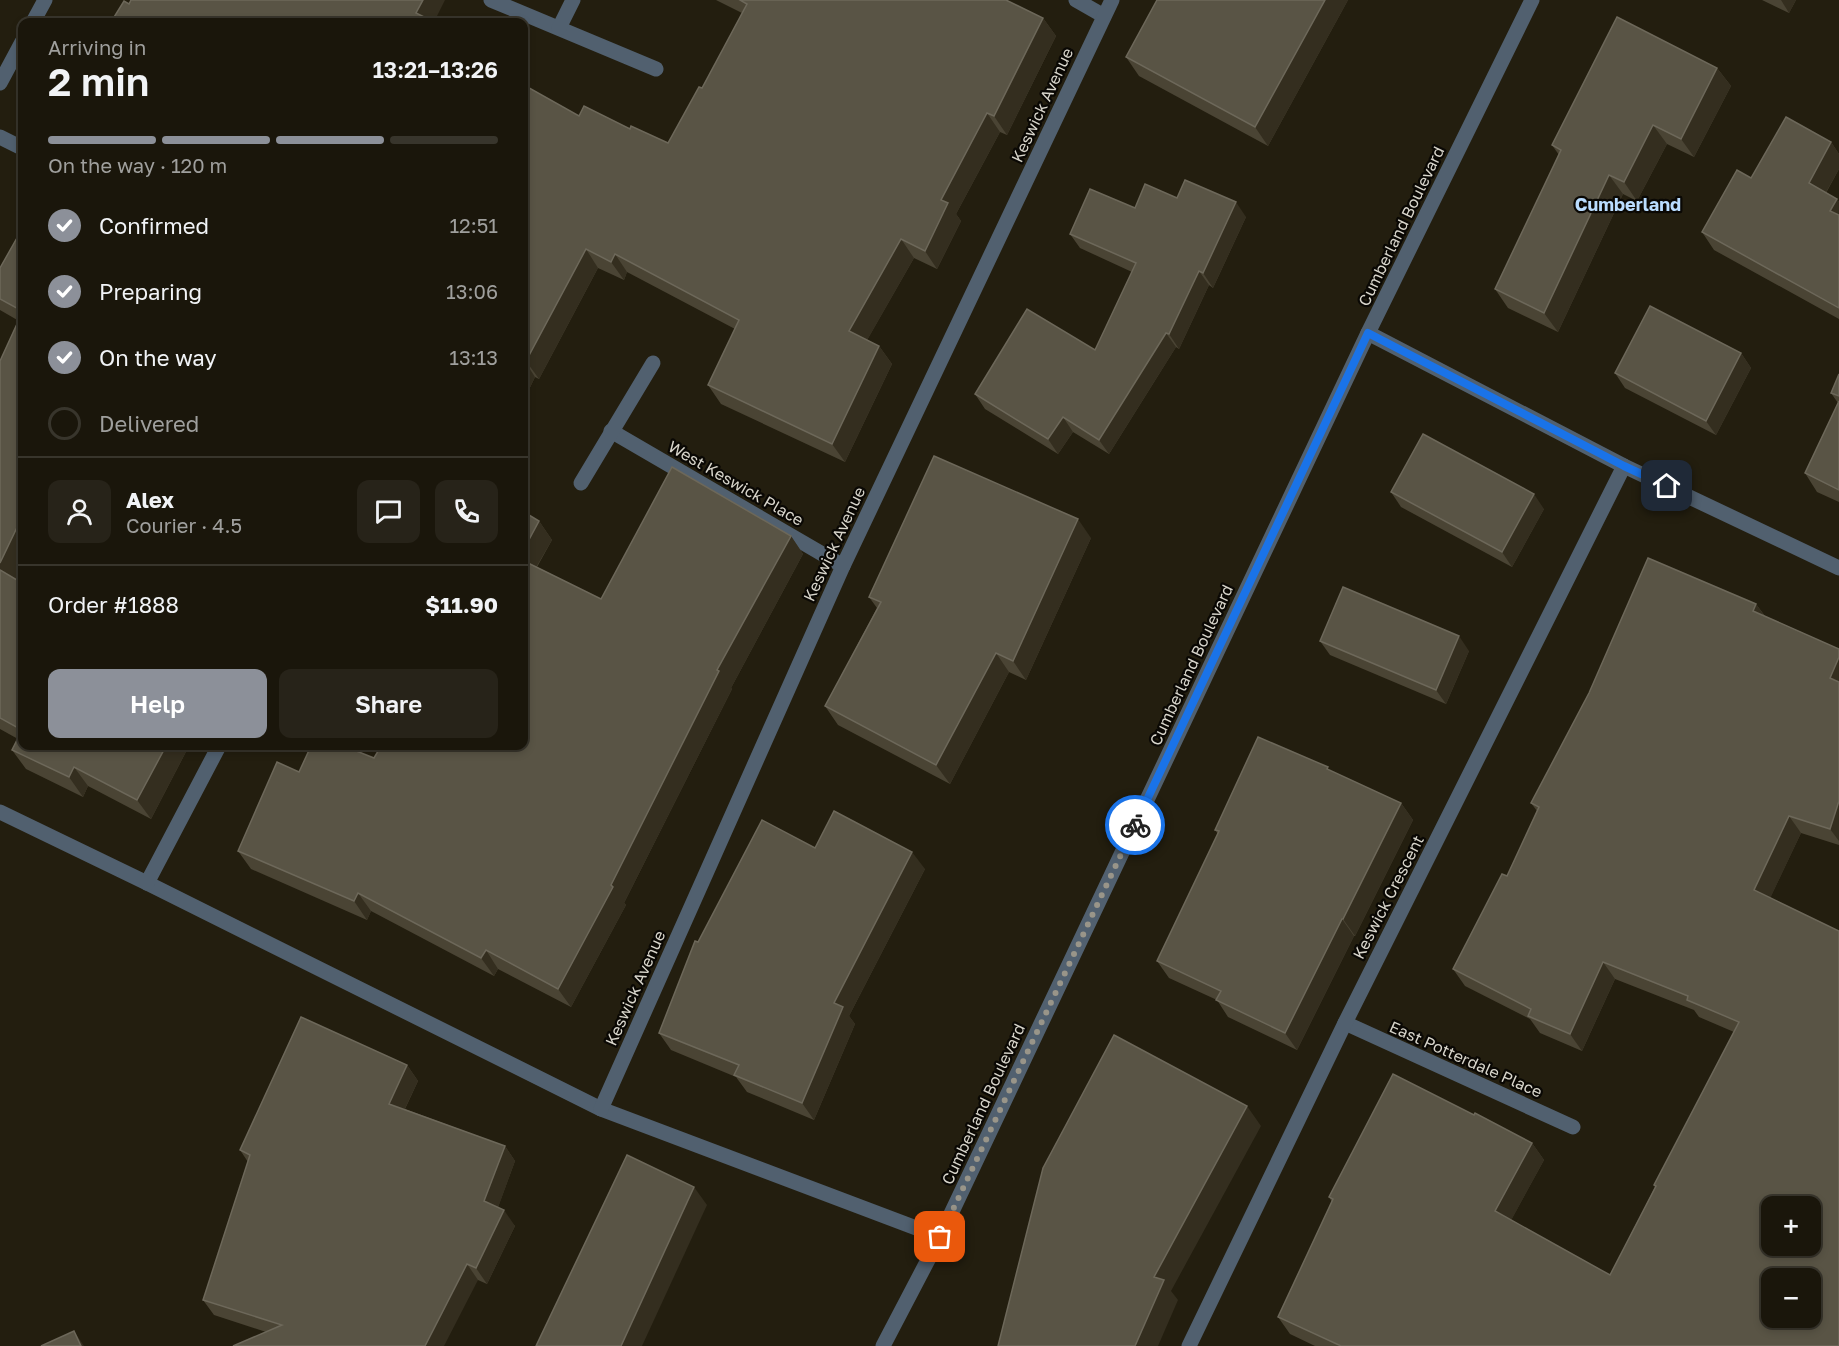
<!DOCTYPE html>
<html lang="en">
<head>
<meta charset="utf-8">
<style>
	:root { --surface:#1a160b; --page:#272319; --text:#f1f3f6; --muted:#9f9f9d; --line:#38352c; --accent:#8c9099 }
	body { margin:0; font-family:"Golos Text",sans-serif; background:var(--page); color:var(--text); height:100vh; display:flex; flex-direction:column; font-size:22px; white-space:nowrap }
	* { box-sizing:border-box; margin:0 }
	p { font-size:20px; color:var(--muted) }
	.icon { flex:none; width:33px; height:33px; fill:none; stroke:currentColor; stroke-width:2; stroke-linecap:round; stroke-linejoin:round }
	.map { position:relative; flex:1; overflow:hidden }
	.details { position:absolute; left:18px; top:18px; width:510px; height:732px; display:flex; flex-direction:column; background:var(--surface); border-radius:12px; box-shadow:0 3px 9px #0003,0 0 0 2px var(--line) }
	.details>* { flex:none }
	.tools { position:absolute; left:1761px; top:1196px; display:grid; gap:12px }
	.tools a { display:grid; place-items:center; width:60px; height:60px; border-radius:12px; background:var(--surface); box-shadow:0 3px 9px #0003,0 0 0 2px var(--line); font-size:30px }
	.pin { position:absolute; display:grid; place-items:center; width:51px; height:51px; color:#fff; margin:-26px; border-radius:12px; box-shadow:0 3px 9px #0006 }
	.courier { position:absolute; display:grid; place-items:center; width:60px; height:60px; margin:-30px; border:4px solid #1a73e8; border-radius:50%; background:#fff; color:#222; box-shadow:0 2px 8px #0007 }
	.head em { font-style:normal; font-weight:600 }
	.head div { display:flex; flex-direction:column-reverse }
	.head { display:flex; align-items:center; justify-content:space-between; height:102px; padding:0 30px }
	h1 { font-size:39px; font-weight:600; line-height:45px }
	.bar { display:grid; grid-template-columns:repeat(4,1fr); gap:9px 6px; align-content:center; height:72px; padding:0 30px }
	.bar i { height:8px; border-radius:4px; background:var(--line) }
	.bar .current { background:var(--accent) }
	.bar p { grid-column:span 4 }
	.line { display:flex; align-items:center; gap:15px; padding:0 30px; border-top:2px solid var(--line) }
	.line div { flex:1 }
	.round { display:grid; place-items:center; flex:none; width:63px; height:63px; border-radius:12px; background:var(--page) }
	ol { padding:0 30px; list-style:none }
	li { display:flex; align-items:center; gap:18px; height:66px }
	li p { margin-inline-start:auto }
	li .icon { padding:6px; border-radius:50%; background:var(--accent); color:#fff; stroke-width:4 }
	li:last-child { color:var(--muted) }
	li i { width:33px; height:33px; border:3px solid var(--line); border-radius:50% }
	.primary-button { display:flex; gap:12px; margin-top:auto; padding:12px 30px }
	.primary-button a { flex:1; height:69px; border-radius:12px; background:var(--accent); color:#fff; font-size:24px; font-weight:600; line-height:69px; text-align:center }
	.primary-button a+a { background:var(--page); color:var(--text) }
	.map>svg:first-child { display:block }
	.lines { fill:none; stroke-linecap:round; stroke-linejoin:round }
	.minor { stroke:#51606f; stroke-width:15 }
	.wall { fill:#4a4434 }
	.shaded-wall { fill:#342e1f }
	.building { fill:#595445; stroke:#6d685a; stroke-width:1.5; fill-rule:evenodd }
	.done { stroke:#999589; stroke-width:6; stroke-dasharray:0 10.8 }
	.route { stroke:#1a73e8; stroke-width:8 }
	.labels { text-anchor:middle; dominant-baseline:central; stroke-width:4.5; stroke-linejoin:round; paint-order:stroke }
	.street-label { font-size:16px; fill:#d8d5cb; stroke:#0a0804 }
	.neighbourhood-label { font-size:18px; font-weight:bold; fill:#baddff; stroke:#0a0804 }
</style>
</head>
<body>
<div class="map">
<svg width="1839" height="1346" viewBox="0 0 1839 1346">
	<rect width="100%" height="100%" fill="#231e0f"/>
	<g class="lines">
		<!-- minor -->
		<g class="minor">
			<polyline points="491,0 656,69"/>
			<polyline points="1076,0 1104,16"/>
			<polyline points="33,22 45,0"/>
			<polyline points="559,28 573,0"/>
			<polyline points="0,83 22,42"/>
			<polyline points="0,137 22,148"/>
			<polyline points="1368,333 1624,466 1839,568"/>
			<polyline points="611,431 843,566"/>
			<polyline points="581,483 653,363"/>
			<polyline points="0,812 147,883 601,1109 940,1237"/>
			<polyline points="147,883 219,746"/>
			<polyline points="1345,1023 1573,1127"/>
			<polyline points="601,1109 843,566 1112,0"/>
			<polyline points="883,1346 940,1237 1368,333 1532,0"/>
			<polyline points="1189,1346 1345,1023 1624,466"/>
		</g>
	</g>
	<!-- wall -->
	<g class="wall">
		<polygon points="716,0 1006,0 1043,18 1056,36 1007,135 1000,132 956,214 961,221 937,269 914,258 867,340 879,346 892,364 845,462 721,404 708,385 735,329 627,272 624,280 598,268 539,379 535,377 524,400 524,85 579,116 630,129 668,143 702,88 742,13"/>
		<polygon points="1348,0 1268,146 1139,76 1126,57"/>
		<polygon points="1762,0 1796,0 1789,13"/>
		<polygon points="1717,68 1731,86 1694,157 1667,144 1637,201 1623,194 1558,332 1508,308 1495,289 1559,155 1552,145"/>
		<polygon points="1831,142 1839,154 1839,169 1826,193 1837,199 1839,202 1839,319 1714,250 1702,232 1751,178"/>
		<polygon points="1177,198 1246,217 1213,288 1209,285 1179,349 1176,347 1109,454 1073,432 1058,454 985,409 975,394 1095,350 1132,272 1080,248 1070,234 1135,208"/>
		<polygon points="22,229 22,564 15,579 22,746 189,746 151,819 88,786 83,797 26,769 12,750 18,739 0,729 0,361 19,321 0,310 0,268"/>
		<polygon points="1741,353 1751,368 1716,435 1625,388 1615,373"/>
		<polygon points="1839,374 1839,502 1817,492 1805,473 1838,403 1831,393"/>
		<polygon points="1391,492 1544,509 1512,567 1401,507"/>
		<polygon points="539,521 552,540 537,567 601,599 791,536 803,554 731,688 732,689 624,903 626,905 571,1007 498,969 494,976 371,911 367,920 251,869 238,851 299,772 374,758"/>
		<polygon points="1091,538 1026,680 1009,672 950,784 838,725 825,706 877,608 869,597"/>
		<polygon points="1756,604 1765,616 1839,649 1839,845 1801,833 1770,898 1839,1346 1315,1346 1290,1334 1278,1317 1332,1202 1329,1197 1474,1115 1532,1143 1544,1160 1511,1220 1610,1275 1655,1187 1654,1185 1734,1032 1699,1017 1694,1010 1615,979 1582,1051 1540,1033 1530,1019 1465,986 1453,969 1507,876 1537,811 1531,803"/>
		<polygon points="1320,641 1469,651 1446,704 1330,655"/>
		<polygon points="1330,771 1401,803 1413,820 1355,936 1354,936 1297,1050 1228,1017 1217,1000 1169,978 1157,961 1218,834 1215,830"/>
		<polygon points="815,848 925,869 849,1016 855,1024 814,1120 747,1092 736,1077 671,1050 659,1033 698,942"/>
		<polygon points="407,1065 418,1081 405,1109 505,1146 515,1161 498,1207 515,1226 487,1284 478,1280 266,1332 214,1315 203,1300 248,1162 240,1150"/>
	</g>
	<!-- shaded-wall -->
	<g class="shaded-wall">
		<polygon points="423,0 445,0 434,22 416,13"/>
		<polygon points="1325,0 1348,0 1268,146 1255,127"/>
		<polygon points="1781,0 1796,0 1789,13"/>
		<polygon points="1043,18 1056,36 1007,135 994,116"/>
		<polygon points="1717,68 1731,86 1694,157 1681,139"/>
		<polygon points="987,113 1000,132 956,214 961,221 937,269 925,251 941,200"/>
		<polygon points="1653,125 1667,144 1637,201 1624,182"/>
		<polygon points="1831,142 1839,154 1839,169 1821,201 1809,183"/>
		<polygon points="1609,175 1623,194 1558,332 1544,313"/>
		<polygon points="1837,199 1839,202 1839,224 1830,211"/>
		<polygon points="1236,202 1246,217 1213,288 1203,273"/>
		<polygon points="901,239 914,258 862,349 849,331"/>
		<polygon points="586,249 598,268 539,379 526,361"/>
		<polygon points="615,254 627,272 624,280 611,262"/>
		<polygon points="1199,271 1209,285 1179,349 1169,334"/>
		<polygon points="1166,333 1176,347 1109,454 1099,440"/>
		<polygon points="879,346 892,364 845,462 832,444"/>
		<polygon points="1741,353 1751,368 1716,435 1706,421"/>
		<polygon points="524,360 535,377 524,400"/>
		<polygon points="1063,417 1073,432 1058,454 1048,439"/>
		<polygon points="1534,494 1544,509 1512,567 1502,552"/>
		<polygon points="22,517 22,564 11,588 0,572 0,563"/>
		<polygon points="1078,519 1091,538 1026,680 1013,661"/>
		<polygon points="539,521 552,540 531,576 524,565 524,549"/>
		<polygon points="791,536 803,554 731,688 732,689 624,903 626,905 571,1007 558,989 611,885 717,670"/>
		<polygon points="1756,604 1768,621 1753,611"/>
		<polygon points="1459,636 1469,651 1446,704 1436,690"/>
		<polygon points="996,653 1009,672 950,784 936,765"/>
		<polygon points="1839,657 1839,692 1830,678"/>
		<polygon points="166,746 189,746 151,819 137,800"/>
		<polygon points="74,767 88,786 83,797 69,777"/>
		<polygon points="1839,801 1839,841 1830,829"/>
		<polygon points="1401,803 1413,820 1355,936 1343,919"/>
		<polygon points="1789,816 1801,833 1766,907 1754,890"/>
		<polygon points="912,852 925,869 849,1016 855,1024 814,1120 802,1103 834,1003"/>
		<polygon points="358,893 371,911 367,920 354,901"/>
		<polygon points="1342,919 1354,936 1297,1050 1285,1033"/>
		<polygon points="486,950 498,969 494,976 481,958"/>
		<polygon points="1603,962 1615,979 1582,1051 1570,1034"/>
		<polygon points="407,1065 418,1081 400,1119 389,1104"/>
		<polygon points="1247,1106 1261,1126 1171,1291 1178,1300 1158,1346 1135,1346 1154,1277"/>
		<polygon points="1532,1143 1544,1160 1507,1228 1495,1211"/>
		<polygon points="505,1146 515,1161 495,1216 484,1201"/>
		<polygon points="694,1187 707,1205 642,1346 621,1346"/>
		<polygon points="504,1210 515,1226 487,1284 476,1268"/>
		<polygon points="467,1264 478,1280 444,1346 425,1346"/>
		<polygon points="74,1331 84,1346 81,1346"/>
	</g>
	<!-- building -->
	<g class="building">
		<polygon points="131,0 423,0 416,13 434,22 111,22 124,1 129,4"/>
		<polygon points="740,0 1006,0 1043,18 994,116 987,113 941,200 948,203 925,251 901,239 849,331 879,346 832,444 708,385 739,320 615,254 611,262 586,249 526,361 524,359 524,85 579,116 584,106 630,129 631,126 668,143 699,87 702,88 747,4"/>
		<polygon points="1157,0 1325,0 1255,127 1126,57"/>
		<polygon points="1617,17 1717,68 1681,139 1653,125 1624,182 1609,175 1544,313 1495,289 1561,150 1552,145"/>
		<polygon points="1786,117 1831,142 1809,183 1837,199 1830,211 1839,215 1839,308 1702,232 1737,170 1751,178"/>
		<polygon points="1185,180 1236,202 1203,273 1199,271 1169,334 1166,333 1099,440 1063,417 1048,439 975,394 1027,309 1095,350 1136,263 1070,234 1090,189 1135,208 1145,184 1177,198"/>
		<polygon points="22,229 22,311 0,299 0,268"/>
		<polygon points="1650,306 1741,353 1706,421 1615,373"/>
		<polygon points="22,313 22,517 0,563 0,361"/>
		<polygon points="1839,374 1839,396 1831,393"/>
		<polygon points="1839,401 1839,490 1805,473"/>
		<polygon points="1423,434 1534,494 1502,552 1391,492"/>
		<polygon points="934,456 1078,519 1013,661 996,653 936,765 825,706 881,602 869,597"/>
		<polygon points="672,467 791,536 717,670 719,671 611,885 613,887 558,989 486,950 481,958 358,893 354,901 238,851 277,762 299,772 311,746 344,746 374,758 381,746 524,746 524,561 601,599"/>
		<polygon points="524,512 539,521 524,549"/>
		<path d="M1648 558 1756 604 1753 611 1839 649V657L1830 678 1839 682V801L1830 829 1789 816 1754 890 1839 931V1346H1341L1278 1317 1333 1199 1329 1197 1393 1074 1474 1115 1475 1113 1532 1143 1495 1211 1610 1275 1656 1186 1654 1185 1739 1022 1687 1000 1688 996 1603 962 1570 1034 1528 1016 1531 1009 1453 969 1502 874 1507 876 1539 807 1531 803 1589 693ZM1772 1206H1810V1245H1772ZM1772 1278H1810V1317H1772Z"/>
		<polygon points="0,570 22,583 22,746 166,746 137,800 74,767 69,777 12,750 22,730 0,718"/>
		<polygon points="1343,587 1459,636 1436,690 1320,641"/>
		<polygon points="1258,737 1328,767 1327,769 1401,803 1343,919 1342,919 1285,1033 1216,1000 1221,991 1157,961 1219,831 1215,830"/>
		<polygon points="834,811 912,852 834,1003 843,1007 802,1103 734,1075 739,1065 659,1033 695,941 698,942 762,820 815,848"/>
		<polygon points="301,1017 407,1065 389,1104 505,1146 484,1201 504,1210 476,1268 467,1264 425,1346 233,1346 282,1325 203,1300 250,1155 240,1150"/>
		<polygon points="1114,1035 1247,1106 1154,1277 1164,1280 1135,1346 998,1346 1043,1168"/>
		<polygon points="627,1155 694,1187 621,1346 536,1346"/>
		<polygon points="74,1331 81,1346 41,1346"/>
	</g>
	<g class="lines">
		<!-- done -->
		<polyline class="done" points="940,1237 1135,825"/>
		<!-- route -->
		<polyline class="route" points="1135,825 1368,333 1624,466 1667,486"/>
	</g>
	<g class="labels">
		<!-- street labels -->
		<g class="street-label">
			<text transform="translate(1042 105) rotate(-65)">Keswick Avenue</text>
			<text transform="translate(1401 226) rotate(-64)">Cumberland Boulevard</text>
			<text transform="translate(736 483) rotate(30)">West Keswick Place</text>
			<text transform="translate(834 544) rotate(-65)">Keswick Avenue</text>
			<text transform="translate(1191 665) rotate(-65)">Cumberland Boulevard</text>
			<text transform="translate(1388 897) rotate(-63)">Keswick Crescent</text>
			<text transform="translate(635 988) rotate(-66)">Keswick Avenue</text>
			<text transform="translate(1466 1059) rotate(24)">East Potterdale Place</text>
			<text transform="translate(983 1104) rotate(-65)">Cumberland Boulevard</text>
		</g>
		<!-- neighbourhood labels -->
		<g class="neighbourhood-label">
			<text x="1628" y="204">Cumberland</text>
		</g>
	</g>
</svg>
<div class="tools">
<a>+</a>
<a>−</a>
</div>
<div class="pin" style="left:940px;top:1237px;background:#ea580c"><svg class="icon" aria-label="bag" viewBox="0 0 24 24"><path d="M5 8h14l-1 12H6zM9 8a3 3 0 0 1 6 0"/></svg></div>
<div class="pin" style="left:1667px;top:486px;background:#1f2937"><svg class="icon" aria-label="home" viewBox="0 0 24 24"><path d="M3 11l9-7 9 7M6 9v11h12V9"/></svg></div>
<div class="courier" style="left:1135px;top:825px"><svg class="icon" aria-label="bike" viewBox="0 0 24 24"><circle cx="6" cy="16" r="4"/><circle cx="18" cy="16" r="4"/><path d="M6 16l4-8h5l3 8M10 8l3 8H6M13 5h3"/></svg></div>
<section class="details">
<div class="head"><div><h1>2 min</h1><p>Arriving in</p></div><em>13:21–13:26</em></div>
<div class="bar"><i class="current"></i><i class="current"></i><i class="current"></i><i></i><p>On the way · 120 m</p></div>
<ol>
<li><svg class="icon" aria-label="check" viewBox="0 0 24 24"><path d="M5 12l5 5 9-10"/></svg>Confirmed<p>12:51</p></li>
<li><svg class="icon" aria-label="check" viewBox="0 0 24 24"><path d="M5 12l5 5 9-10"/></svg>Preparing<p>13:06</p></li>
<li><svg class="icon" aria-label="check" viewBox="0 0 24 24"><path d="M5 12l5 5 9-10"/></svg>On the way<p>13:13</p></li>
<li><i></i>Delivered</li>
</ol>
<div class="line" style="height:108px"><a class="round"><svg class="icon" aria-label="person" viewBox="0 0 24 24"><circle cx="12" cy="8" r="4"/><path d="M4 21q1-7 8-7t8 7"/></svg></a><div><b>Alex</b><p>Courier · 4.5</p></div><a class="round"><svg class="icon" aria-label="chat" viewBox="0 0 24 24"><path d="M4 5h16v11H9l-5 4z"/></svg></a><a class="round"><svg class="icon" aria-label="phone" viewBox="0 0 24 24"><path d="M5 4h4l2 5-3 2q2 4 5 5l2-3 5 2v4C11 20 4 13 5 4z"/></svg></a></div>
<div class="line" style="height:78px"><div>Order #1888</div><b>$11.90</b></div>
<div class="primary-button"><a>Help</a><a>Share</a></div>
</section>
</div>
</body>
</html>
